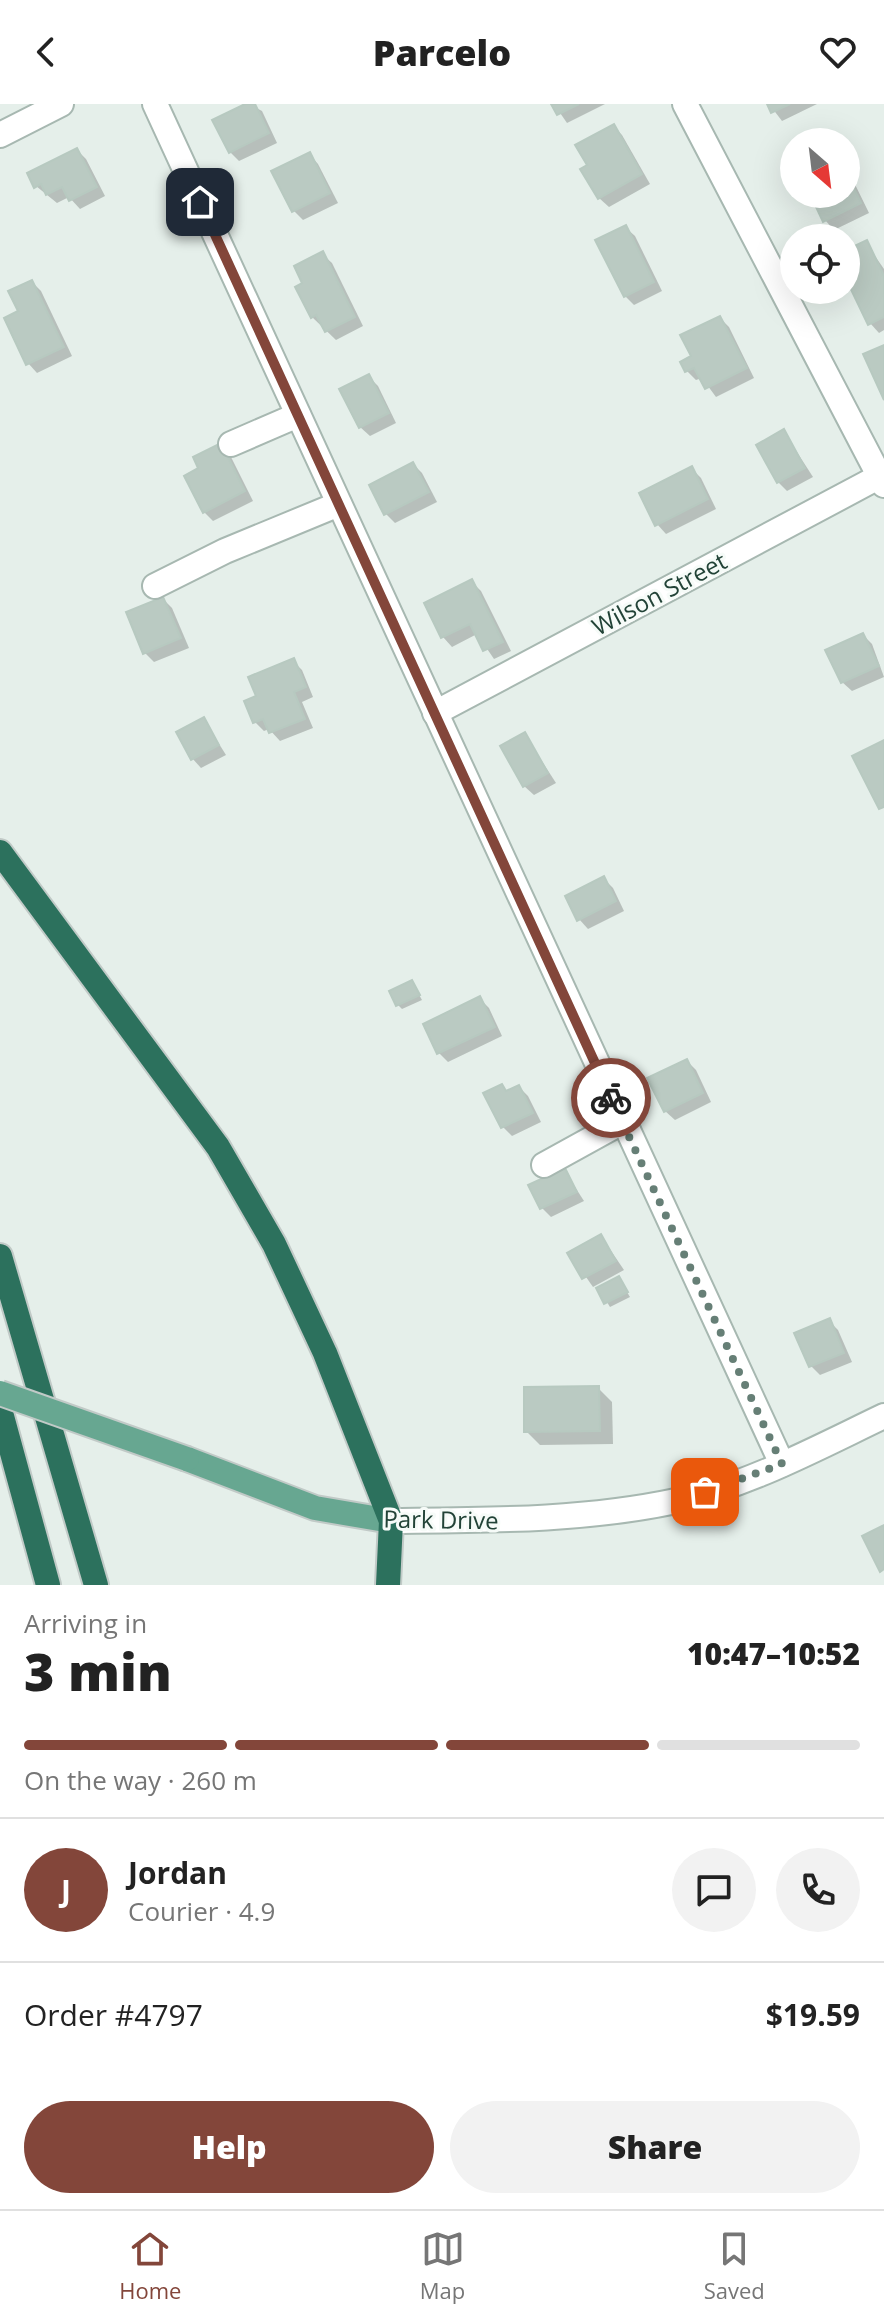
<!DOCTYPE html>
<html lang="en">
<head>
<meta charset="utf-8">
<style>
	:root { --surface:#fff; --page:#f2f2f2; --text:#222; --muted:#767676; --line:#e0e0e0; --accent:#83463a }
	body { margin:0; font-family:"Open Sans",sans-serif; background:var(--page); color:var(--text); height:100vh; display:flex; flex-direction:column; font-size:30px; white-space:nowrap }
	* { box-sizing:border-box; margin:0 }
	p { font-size:26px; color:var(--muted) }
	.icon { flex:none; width:44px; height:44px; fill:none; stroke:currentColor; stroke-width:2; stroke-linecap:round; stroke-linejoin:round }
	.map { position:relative; height:1481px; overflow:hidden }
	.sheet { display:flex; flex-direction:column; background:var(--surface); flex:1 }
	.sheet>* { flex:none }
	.needle { width:52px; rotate:152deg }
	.buttons { position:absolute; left:780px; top:24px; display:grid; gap:16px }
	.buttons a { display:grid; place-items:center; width:80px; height:80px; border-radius:50%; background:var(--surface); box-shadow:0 8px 32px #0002; font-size:40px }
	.pin { position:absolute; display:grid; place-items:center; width:68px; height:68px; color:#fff; margin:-34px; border-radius:16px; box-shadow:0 4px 12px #0006 }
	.courier { position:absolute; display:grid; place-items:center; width:80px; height:80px; margin:-40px; border:6px solid #83463a; border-radius:50%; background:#fff; color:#222; box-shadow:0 2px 10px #0007 }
	.head em { font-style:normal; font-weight:800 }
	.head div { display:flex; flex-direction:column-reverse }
	.head { display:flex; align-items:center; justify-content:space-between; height:136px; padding:0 24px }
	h1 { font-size:52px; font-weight:800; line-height:60px }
	.bar { display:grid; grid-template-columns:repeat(4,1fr); gap:12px 8px; align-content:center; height:96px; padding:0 24px }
	.bar i { height:10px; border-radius:6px; background:var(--line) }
	.bar .current { background:var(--accent) }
	.bar p { grid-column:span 4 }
	.line { display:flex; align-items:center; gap:20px; padding:0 24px; border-top:2px solid var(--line) }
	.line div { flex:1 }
	.round { display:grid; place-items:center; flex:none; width:84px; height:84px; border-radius:42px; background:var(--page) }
	.button { display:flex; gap:16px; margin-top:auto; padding:16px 24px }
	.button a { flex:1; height:92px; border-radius:48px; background:var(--accent); color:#fff; font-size:32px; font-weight:800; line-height:92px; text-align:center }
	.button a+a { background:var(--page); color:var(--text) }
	header { display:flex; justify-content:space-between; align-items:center; height:104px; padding:0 24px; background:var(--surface); font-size:36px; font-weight:800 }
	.tabs { display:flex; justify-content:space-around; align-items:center; height:112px; border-top:2px solid var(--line); background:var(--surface); font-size:22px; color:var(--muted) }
	.tabs a { display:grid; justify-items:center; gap:4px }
	.tabs .current { color:var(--accent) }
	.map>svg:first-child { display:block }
	.shadow { fill:#0003 }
	.building { fill:#bacac2; stroke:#b7c9c0; stroke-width:2 }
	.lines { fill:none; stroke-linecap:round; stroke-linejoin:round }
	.minor-casing { stroke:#a7b8b1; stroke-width:28 }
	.major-casing { stroke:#c1cac7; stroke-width:28 }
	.highway-casing { stroke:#c1cac7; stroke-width:28 }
	.minor { stroke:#fff; stroke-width:24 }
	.major { stroke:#67a791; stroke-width:24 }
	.highway { stroke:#2c715d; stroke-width:24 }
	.major-bridge-casing { stroke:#c1cac7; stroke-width:28; stroke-linecap:butt }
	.major-bridge { stroke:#67a791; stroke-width:24 }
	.done { stroke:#667f76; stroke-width:8; stroke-dasharray:0 14.4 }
	.route { stroke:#83463a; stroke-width:10 }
	.labels { text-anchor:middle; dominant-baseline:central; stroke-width:6; stroke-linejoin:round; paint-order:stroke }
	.street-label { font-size:24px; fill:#224337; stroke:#f6fbf8 }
</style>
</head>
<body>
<header><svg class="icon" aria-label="back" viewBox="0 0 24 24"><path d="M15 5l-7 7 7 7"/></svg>Parcelo<svg class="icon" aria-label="heart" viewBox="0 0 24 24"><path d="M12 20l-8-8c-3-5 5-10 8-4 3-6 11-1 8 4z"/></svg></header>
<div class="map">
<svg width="884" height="1481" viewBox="0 0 884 1481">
	<rect width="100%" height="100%" fill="#e5efea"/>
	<!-- shadow -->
	<g class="shadow">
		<polygon points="249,0 262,7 277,39 239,57 230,48"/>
		<polygon points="554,0 605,0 567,19"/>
		<polygon points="769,0 817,0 782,17"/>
		<polygon points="613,22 622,31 650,80 609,103 599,94 590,62"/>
		<polygon points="77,46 86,55 105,92 80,105 69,93 57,99 36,82"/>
		<polygon points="309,50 318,60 338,99 303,116 294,107"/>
		<polygon points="846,62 869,109 834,126 825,116 812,90 846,90"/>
		<polygon points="625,123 635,132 662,187 634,201 625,192"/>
		<polygon points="866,139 884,165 884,226 879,229 870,219 846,171 846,148"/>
		<polygon points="322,150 332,159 363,222 336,236 312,213 305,180"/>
		<polygon points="32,178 41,187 72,252 37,269 28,259 21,208"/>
		<polygon points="720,214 729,223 754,274 716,293 702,274 696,276 687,267"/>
		<polygon points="368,272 378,282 396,319 370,332 360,323"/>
		<polygon points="784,328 813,373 787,387 778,378"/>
		<polygon points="221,342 230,351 253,397 213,417 204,408"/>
		<polygon points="413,360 422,369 437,398 395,419 386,410"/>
		<polygon points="692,365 701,374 716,405 666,430 657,420"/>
		<polygon points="472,478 481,487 511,547 494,555 477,530 452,543 443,533 426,500"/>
		<polygon points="163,495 172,504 189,544 154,558 145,549"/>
		<polygon points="863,531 872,540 884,573 852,587 842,578"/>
		<polygon points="293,557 302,566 313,593 302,598 313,624 280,637 269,625 264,627 255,618 259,594"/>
		<polygon points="204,616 226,651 201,664 192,654"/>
		<polygon points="525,631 556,679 534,691 524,682 503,643"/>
		<polygon points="604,775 613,784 624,807 588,825 579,815"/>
		<polygon points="412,878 422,896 402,905 398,901"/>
		<polygon points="479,894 489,904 502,932 448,958 439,949"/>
		<polygon points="687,957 696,966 711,998 675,1016 665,1007"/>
		<polygon points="501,982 507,988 519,983 528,992 541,1018 512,1032 503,1023 486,990"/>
		<polygon points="564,1066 584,1097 551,1113 542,1104"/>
		<polygon points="601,1132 624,1166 593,1183 570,1150"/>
		<polygon points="619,1175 630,1193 610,1203 599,1185"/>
		<polygon points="829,1217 838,1226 852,1258 820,1271 811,1262"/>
		<polygon points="598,1284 612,1298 613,1340 540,1341 526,1327"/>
	</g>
	<!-- building -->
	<g class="building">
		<polygon points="245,0 255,0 269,29 229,49 212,16"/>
		<polygon points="551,0 579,0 557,11"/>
		<polygon points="767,0 790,0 771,9"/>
		<polygon points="614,20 642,70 598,95 580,65 587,61 575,41"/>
		<polygon points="77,44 97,83 69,97 62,83 46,91 41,80 34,84 27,69"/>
		<polygon points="310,48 330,89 292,108 271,67"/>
		<polygon points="846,68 861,99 823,118 810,90 846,90"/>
		<polygon points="626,121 654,178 624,193 595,136"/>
		<polygon points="867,136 884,172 884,213 868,221 846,175 846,146"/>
		<polygon points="323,147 355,213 325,228 316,211 311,214 295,183 302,179 294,162"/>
		<polygon points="32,176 64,243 26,261 4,214 18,207 8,187"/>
		<polygon points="720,212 747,264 705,285 694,264 685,268 680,258 691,252 680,231"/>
		<polygon points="884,241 884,296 863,250"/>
		<polygon points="369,270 389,309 359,324 339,285"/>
		<polygon points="784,325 805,364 777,379 756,341"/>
		<polygon points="221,339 245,387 203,409 184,372 198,364 193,353"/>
		<polygon points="413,358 429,388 384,411 369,381"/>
		<polygon points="692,362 708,395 655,422 639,389"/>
		<polygon points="472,475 503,538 483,547 470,520 441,534 424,499"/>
		<polygon points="163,493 181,534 143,550 126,508"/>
		<polygon points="863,529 879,562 841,579 825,546"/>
		<polygon points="294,554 306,583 294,588 305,615 269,629 263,615 253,619 244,597 256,592 248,573"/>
		<polygon points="204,613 219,641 191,656 176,628"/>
		<polygon points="525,628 548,669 523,683 500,642"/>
		<polygon points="884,636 884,703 879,705 852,652"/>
		<polygon points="604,772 616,797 577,817 565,792"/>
		<polygon points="412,876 420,891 396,902 389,887"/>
		<polygon points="480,892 495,923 437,950 423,920"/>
		<polygon points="687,955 703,989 664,1008 647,974"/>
		<polygon points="502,980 506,987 519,981 533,1009 501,1024 483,989"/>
		<polygon points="565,1064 577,1088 540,1105 528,1081"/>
		<polygon points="601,1130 616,1157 582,1175 567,1149"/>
		<polygon points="619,1172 628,1188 604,1200 596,1184"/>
		<polygon points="830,1214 844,1249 809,1263 794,1229"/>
		<polygon points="599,1282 600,1327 524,1328 524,1283"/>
		<polygon points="884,1421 884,1465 880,1468 862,1432"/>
	</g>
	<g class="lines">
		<!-- minor casing -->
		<g class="minor-casing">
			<g id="minor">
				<polyline points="155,0 782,1360"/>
				<polyline points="685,0 884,381"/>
				<polyline points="0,31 61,0"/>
				<polyline points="231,340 298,311"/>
				<polyline points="155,482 225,447 339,400"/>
				<polyline points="435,609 884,370"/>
				<polyline points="544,1061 622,1018"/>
				<path d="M391 1417C487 1416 582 1417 676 1397 747 1382 819 1343 884 1312"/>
			</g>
		</g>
		<!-- major casing -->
		<g class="major-casing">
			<polyline id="major" points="187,1355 315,1404 391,1417"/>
		</g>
		<!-- highway casing -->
		<g class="highway-casing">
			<g id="highway">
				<polyline points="0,748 218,1043 274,1140 325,1249 391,1417 388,1481"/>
				<polyline points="0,1152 96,1481"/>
				<polyline points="0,1305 48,1481"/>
			</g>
		</g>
		<!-- minor -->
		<use href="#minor" class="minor"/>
		<!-- major -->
		<use href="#major" class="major"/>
		<!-- highway -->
		<use href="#highway" class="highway"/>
		<!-- major-bridge casing -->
		<g class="major-bridge-casing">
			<polyline id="major-bridge" points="0,1289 187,1355"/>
		</g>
		<!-- major-bridge -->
		<use href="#major-bridge" class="major-bridge"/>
	</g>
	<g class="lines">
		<!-- done -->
		<polyline class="done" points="611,994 782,1360 705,1388"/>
		<!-- route -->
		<polyline class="route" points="200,98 611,994"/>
	</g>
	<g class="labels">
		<!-- street labels -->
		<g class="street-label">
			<text transform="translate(659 489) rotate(-28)">Wilson Street</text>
			<text transform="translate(441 1415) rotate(1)">Park Drive</text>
		</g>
	</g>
</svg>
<div class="buttons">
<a><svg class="needle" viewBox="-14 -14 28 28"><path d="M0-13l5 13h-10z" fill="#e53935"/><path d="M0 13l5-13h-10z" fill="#767676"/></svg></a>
<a><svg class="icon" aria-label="locate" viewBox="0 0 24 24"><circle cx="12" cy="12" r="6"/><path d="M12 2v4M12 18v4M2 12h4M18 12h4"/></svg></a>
</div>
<div class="pin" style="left:705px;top:1388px;background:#ea580c"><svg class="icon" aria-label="bag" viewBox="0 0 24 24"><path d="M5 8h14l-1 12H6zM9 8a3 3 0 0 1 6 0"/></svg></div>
<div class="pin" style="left:200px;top:98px;background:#1f2937"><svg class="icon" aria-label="home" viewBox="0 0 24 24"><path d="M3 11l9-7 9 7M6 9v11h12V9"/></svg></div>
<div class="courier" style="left:611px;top:994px"><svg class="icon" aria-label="bike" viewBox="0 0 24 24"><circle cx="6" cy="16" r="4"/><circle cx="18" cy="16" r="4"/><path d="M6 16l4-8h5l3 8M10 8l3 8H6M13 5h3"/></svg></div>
</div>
<section class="sheet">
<div class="head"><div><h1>3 min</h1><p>Arriving in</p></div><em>10:47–10:52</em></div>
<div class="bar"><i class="current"></i><i class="current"></i><i class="current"></i><i></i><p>On the way · 260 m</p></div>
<div class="line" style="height:144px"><b class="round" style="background:var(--accent);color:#fff">J</b><div><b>Jordan</b><p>Courier · 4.9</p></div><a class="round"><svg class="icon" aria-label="chat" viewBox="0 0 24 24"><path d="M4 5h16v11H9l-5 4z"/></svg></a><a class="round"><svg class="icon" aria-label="phone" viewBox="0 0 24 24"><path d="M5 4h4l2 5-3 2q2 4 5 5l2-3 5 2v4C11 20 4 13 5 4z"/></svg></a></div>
<div class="line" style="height:104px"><div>Order #4797</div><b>$19.59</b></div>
<div class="button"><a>Help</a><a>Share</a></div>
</section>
<nav class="tabs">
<a class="current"><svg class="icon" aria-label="home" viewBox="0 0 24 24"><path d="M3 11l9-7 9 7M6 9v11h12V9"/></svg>Home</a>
<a><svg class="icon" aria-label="map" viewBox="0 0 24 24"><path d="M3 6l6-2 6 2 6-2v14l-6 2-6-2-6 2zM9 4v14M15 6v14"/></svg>Map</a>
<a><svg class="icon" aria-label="saved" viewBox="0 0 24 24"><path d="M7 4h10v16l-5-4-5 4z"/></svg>Saved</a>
</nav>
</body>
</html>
